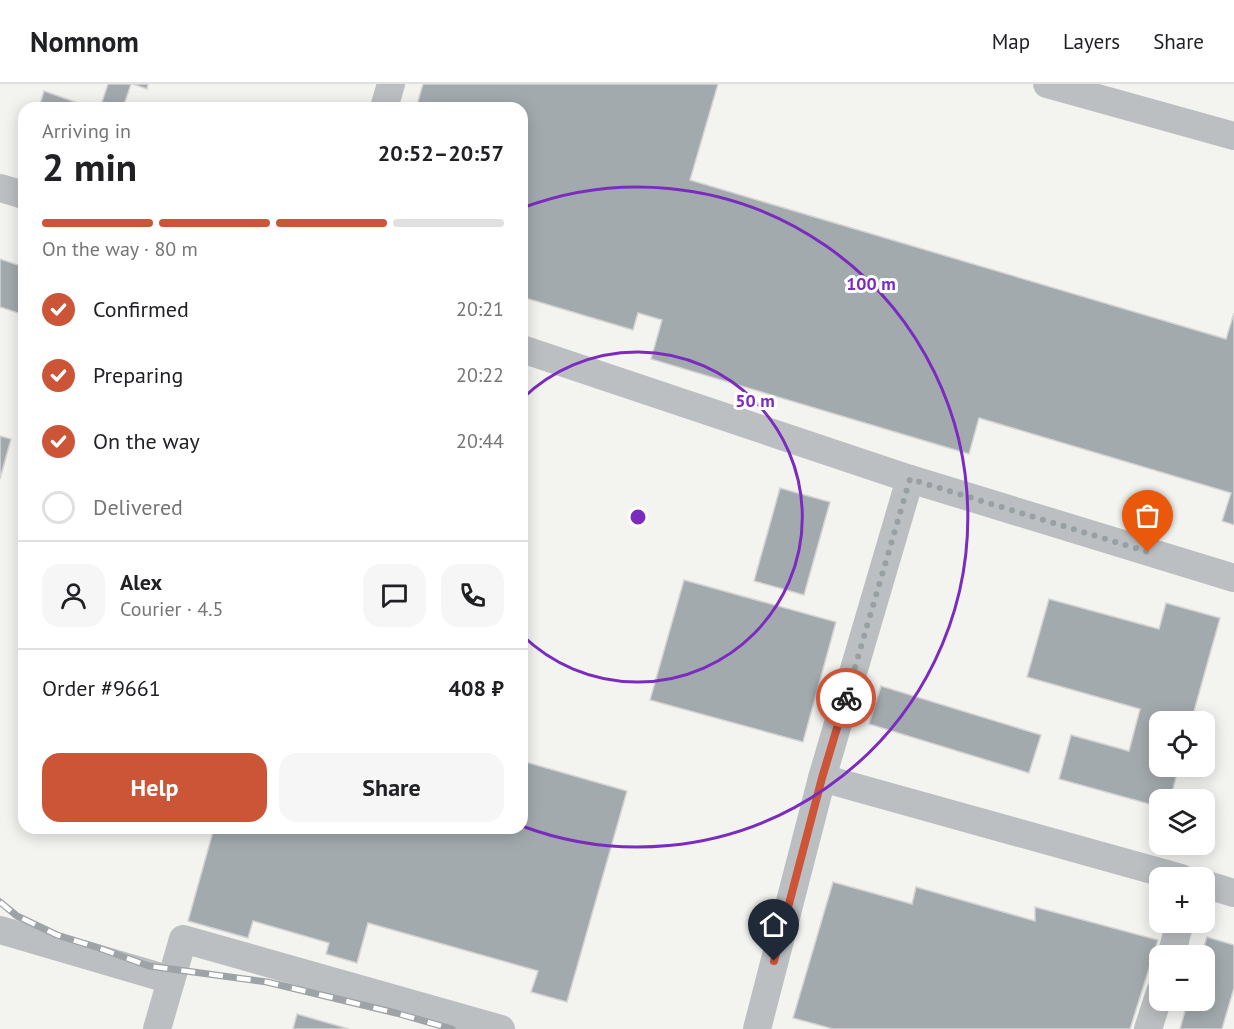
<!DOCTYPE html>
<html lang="en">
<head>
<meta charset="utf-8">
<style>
	:root { --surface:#fff; --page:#f6f6f6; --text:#202124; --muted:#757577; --line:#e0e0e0; --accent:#cc5437 }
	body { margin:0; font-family:"PT Sans",sans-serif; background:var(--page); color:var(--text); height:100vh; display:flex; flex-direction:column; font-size:22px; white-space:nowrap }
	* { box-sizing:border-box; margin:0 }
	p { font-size:20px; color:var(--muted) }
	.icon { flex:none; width:33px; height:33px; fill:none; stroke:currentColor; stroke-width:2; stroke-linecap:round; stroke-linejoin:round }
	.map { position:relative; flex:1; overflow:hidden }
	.details { position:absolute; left:18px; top:18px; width:510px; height:732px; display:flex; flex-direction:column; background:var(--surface); border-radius:18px; box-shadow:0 3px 15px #0003 }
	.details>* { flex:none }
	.fabs { position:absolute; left:1149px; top:627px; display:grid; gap:12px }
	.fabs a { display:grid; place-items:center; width:66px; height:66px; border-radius:12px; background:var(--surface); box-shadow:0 3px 15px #0003; font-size:30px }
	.pin { position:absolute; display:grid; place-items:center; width:51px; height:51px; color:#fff; margin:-62px -26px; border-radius:50% 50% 50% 0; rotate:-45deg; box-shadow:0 0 6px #0007 }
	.pin .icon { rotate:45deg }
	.courier { position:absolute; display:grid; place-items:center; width:60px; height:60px; margin:-30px; border:4px solid #cc5437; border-radius:50%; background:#fff; color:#222; box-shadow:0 2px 8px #0007 }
	.summary em { font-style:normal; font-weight:600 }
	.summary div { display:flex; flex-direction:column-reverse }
	.summary { display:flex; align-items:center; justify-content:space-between; height:102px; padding:0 24px }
	h1 { font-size:39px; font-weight:600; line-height:45px }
	.bar { display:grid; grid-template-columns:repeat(4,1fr); gap:9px 6px; align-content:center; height:72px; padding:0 24px }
	.bar i { height:8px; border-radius:4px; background:var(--line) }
	.bar .selected { background:var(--accent) }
	.bar p { grid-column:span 4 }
	.line { display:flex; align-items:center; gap:15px; padding:0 24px; border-top:2px solid var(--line) }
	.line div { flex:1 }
	.round { display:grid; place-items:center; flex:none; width:63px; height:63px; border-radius:18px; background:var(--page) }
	ol { padding:0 24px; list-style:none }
	li { display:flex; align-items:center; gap:18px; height:66px }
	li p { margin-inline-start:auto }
	li .icon { padding:6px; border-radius:50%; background:var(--accent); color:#fff; stroke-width:4 }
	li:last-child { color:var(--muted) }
	li i { width:33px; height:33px; border:3px solid var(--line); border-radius:50% }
	.action { display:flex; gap:12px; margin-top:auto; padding:12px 24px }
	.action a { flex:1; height:69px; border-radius:18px; background:var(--accent); color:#fff; font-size:24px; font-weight:600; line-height:69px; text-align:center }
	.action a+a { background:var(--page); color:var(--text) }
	header { display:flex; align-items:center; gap:36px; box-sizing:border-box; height:84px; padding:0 30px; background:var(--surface); border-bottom:2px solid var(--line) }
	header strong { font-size:28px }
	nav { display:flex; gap:33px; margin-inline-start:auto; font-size:21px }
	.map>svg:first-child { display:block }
	.building { fill:#a3aaae; stroke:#d5d4d3; stroke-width:1.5 }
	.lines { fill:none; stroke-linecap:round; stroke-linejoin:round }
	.minor { stroke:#bbbfc1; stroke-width:28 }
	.rail-casing { stroke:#9da3a7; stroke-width:7 }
	.rail { stroke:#fff; stroke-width:4.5; stroke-dasharray:14; stroke-linecap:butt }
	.done { stroke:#97a0a5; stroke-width:6; stroke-dasharray:0 10.8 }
	.route { stroke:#cc5437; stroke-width:8 }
	.ring { fill:none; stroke:#7b2cbf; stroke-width:3 }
	.centre { fill:#7b2cbf; stroke:#fff; stroke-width:3 }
	.ring-label { font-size:18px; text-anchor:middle; font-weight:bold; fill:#7b2cbf; stroke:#fff; stroke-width:6; stroke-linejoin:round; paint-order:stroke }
</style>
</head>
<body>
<header>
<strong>Nomnom</strong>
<nav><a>Map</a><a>Layers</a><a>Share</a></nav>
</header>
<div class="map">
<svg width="1234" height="945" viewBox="0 0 1234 945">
	<rect width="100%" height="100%" fill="#f3f3f0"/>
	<!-- building -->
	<g class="building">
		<polygon points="108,0 131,0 123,24 100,24"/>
		<polygon points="133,0 148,0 147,5"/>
		<polygon points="423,0 718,0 690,96 1226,255 1234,229 1234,441 1222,437 1231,409 979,334 969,370 651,275 662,236 638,229 633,246 522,213 522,24 416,24"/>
		<polygon points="44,7 92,24 39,24"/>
		<polygon points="0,175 24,183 24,231 0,223"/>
		<polygon points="0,352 11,355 0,395"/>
		<polygon points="780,404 830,418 804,511 754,497"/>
		<polygon points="684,496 836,538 803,658 650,616"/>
		<polygon points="1049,515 1159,545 1166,519 1220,534 1191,638 1160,638 1160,682 1179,682 1170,716 1160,716 1160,723 1059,695 1071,651 1129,667 1140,625 1027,593"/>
		<polygon points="881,602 1041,651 1029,689 869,640"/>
		<polygon points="522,677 627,707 567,918 531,908 538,887 368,839 357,879 326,870 329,859 253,837 248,854 188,837 214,744 522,744"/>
		<polygon points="833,798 912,820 916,803 1035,837 1035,823 1158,856 1130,945 833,945 793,934"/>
		<polygon points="1207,853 1234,861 1234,904 1222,945 1180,945 1188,916 1204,916 1204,872 1201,872"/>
		<polygon points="297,930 349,945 293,945"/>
	</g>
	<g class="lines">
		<!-- minor -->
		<g class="minor">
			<polyline points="1047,0 1234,52"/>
			<polyline points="384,24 391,0"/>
			<polyline points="0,104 24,111"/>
			<polyline points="522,265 910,395 822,694 1181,794"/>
			<polyline points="910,395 1234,494"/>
			<polyline points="1204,800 1234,809"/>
			<polyline points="0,846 171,896"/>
			<polyline points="1171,872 1180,838"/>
			<polyline points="157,945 183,855 501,945"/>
			<polyline points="757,945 822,694"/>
			<polyline points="1148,945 1160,908"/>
		</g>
		<!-- rail casing -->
		<g class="rail-casing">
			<polyline id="rail" points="0,818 17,832 57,851 99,864 149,882 267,898 396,929 452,945"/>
		</g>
		<!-- rail -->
		<use href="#rail" class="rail"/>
	</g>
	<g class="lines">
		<!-- done -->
		<polyline class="done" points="846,614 910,395 1148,468"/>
		<!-- route -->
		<polyline class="route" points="774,877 822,694 846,614"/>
	</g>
	<!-- distance rings -->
	<g class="ring">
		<path d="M522 315A165 165 0 1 1 522 551"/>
		<path d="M522 124A330 330 0 1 1 522 742"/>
	</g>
	<circle cx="638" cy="433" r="9" class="centre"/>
	<g class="ring-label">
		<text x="871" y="206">100 m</text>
		<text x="755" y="323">50 m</text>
	</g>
</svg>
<div class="fabs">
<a><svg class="icon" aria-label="locate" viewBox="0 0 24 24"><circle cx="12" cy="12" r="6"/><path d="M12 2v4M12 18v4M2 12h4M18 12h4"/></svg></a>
<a><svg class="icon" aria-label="layers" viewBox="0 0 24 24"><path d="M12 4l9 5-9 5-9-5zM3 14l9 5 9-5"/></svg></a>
<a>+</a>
<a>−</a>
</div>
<div class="pin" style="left:1148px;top:468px;background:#ea580c"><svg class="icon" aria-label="bag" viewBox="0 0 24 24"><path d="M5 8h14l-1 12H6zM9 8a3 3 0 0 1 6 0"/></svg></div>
<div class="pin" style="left:774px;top:877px;background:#1f2937"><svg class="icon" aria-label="home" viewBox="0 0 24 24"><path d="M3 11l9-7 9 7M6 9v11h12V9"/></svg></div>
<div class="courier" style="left:846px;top:614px"><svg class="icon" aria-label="bike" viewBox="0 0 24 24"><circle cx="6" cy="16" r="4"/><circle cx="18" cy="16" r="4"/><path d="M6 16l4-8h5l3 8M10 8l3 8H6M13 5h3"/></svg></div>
<section class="details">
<div class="summary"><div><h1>2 min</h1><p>Arriving in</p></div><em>20:52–20:57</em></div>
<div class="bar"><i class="selected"></i><i class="selected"></i><i class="selected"></i><i></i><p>On the way · 80 m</p></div>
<ol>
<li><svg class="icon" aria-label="check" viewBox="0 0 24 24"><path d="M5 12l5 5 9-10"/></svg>Confirmed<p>20:21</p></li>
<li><svg class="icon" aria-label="check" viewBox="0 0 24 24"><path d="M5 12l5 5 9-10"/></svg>Preparing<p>20:22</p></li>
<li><svg class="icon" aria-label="check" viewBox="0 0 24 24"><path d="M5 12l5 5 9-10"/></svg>On the way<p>20:44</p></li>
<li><i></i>Delivered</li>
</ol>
<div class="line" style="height:108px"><a class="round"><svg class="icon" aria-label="person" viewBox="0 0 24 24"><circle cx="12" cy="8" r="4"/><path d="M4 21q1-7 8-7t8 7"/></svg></a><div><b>Alex</b><p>Courier · 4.5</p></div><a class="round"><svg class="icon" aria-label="chat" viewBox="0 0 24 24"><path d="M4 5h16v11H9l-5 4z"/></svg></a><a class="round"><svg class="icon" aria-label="phone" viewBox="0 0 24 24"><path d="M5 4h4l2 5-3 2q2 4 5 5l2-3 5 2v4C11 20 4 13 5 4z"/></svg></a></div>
<div class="line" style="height:78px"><div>Order #9661</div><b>408 ₽</b></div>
<div class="action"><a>Help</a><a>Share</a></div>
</section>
</div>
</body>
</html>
